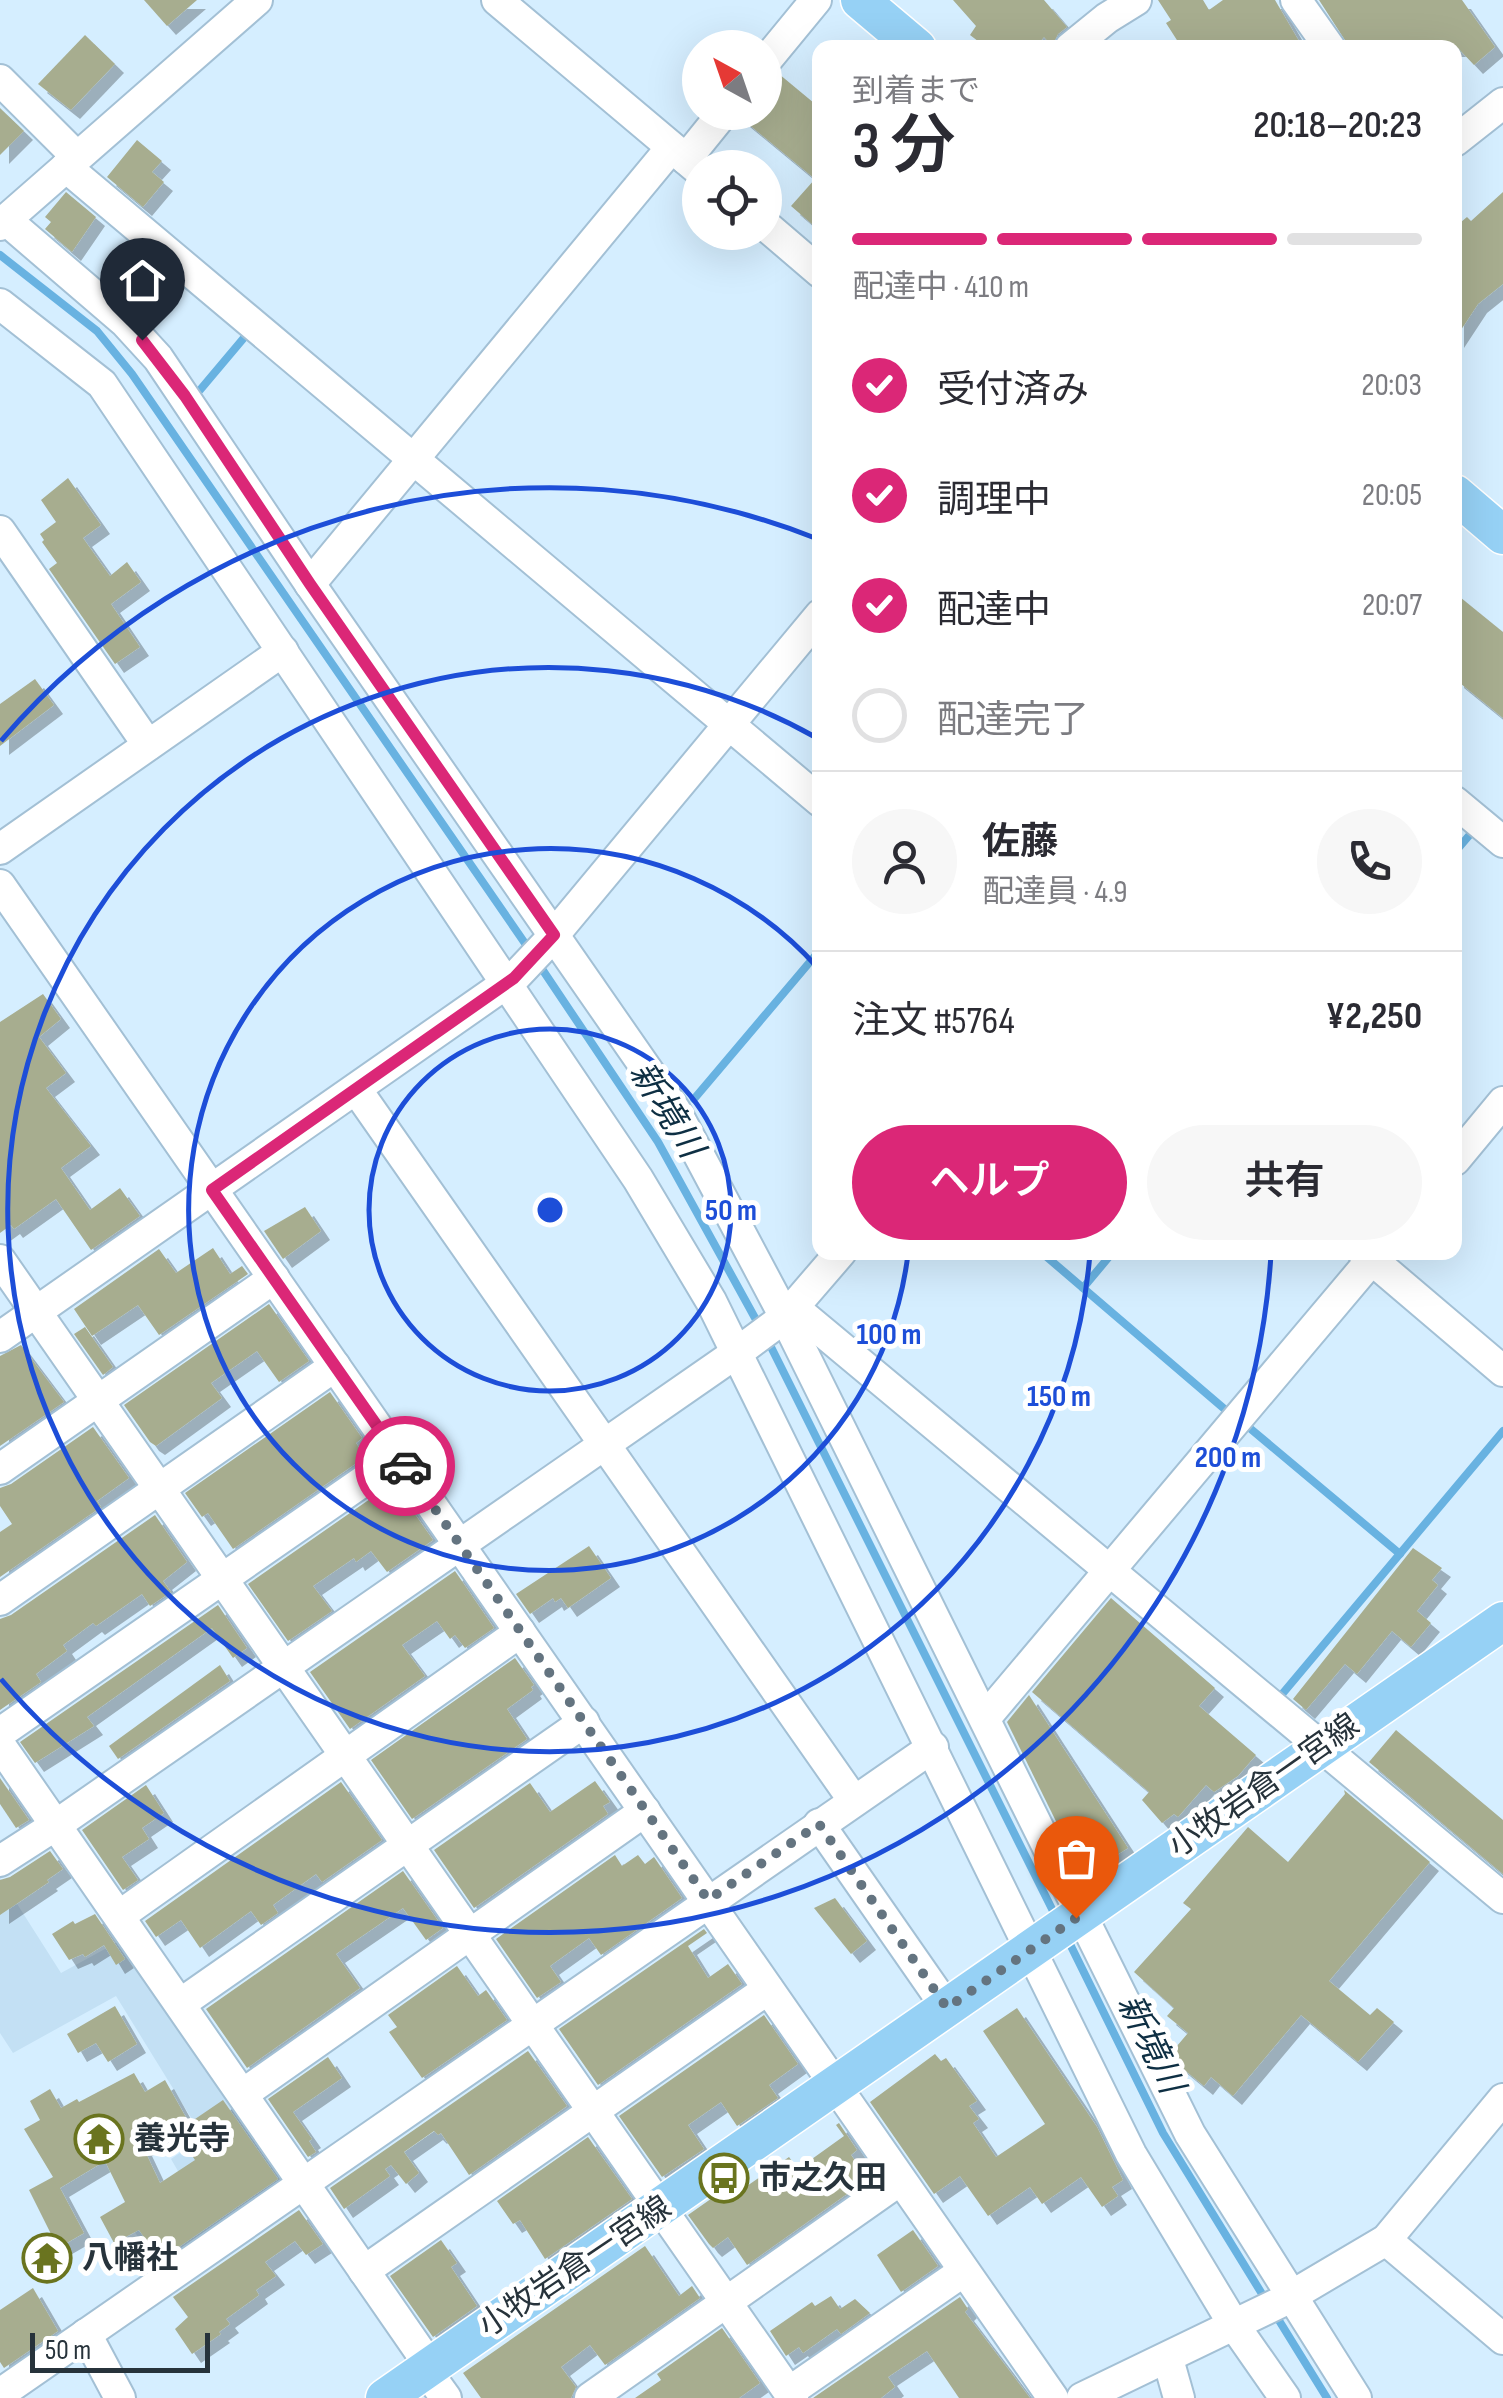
<!DOCTYPE html>
<html lang="ja">
<head>
<meta charset="utf-8">
<style>
	:root { --surface:#fff; --page:#f7f7f7; --text:#2b2b33; --muted:#7c7c81; --line:#e1e1e2; --accent:#db2777 }
	body { margin:0; font-family:"Sofia Sans Condensed","Noto Sans JP",sans-serif; background:var(--page); color:var(--text); height:100vh; display:flex; flex-direction:column; font-size:38px; white-space:nowrap }
	* { box-sizing:border-box; margin:0 }
	p { font-size:32px; color:var(--muted) }
	.icon { flex:none; width:55px; height:55px; fill:none; stroke:currentColor; stroke-width:2; stroke-linecap:round; stroke-linejoin:round }
	.map { position:relative; flex:1; overflow:hidden }
	.sheet { position:absolute; left:812px; top:40px; width:650px; height:1220px; display:flex; flex-direction:column; background:var(--surface); border-radius:20px; box-shadow:0 10px 40px #0002 }
	.sheet>* { flex:none }
	.needle { width:65px; rotate:320deg }
	.tools { position:absolute; left:682px; top:30px; display:grid; gap:20px }
	.tools a { display:grid; place-items:center; width:100px; height:100px; border-radius:50%; background:var(--surface); box-shadow:0 10px 40px #0002; font-size:50px }
	.scale { position:absolute; left:30px; bottom:25px; width:180px; box-sizing:border-box; padding-left:10px; border:5px solid #27333b; border-top:0; font-size:28px; line-height:35px; white-space:nowrap; color:#27333b; -webkit-text-stroke:8px #fff; paint-order:stroke }
	.pin { position:absolute; display:grid; place-items:center; width:85px; height:85px; color:#fff; margin:-102px -42px; border-radius:50% 50% 50% 0; rotate:-45deg; box-shadow:0 0 10px #0007 }
	.pin .icon { rotate:45deg }
	.courier { position:absolute; display:grid; place-items:center; width:100px; height:100px; margin:-50px; border:8px solid #db2777; border-radius:50%; background:#fff; color:#222; box-shadow:0 2px 12px #0007 }
	.summary em { font-style:normal; font-weight:600 }
	.summary div { display:flex; flex-direction:column-reverse }
	.summary { display:flex; align-items:center; justify-content:space-between; height:170px; padding:0 40px }
	h1 { font-size:65px; font-weight:600; line-height:75px }
	.bar { display:grid; grid-template-columns:repeat(4,1fr); gap:15px 10px; align-content:center; height:120px; padding:0 40px }
	.bar i { height:12px; border-radius:8px; background:var(--line) }
	.bar .on { background:var(--accent) }
	.bar p { grid-column:span 4 }
	.line { display:flex; align-items:center; gap:25px; padding:0 40px; border-top:2px solid var(--line) }
	.line div { flex:1 }
	.round { display:grid; place-items:center; flex:none; width:105px; height:105px; border-radius:52px; background:var(--page) }
	ol { padding:0 40px; list-style:none }
	li { display:flex; align-items:center; gap:30px; height:110px }
	li p { margin-inline-start:auto }
	li .icon { padding:10px; border-radius:50%; background:var(--accent); color:#fff; stroke-width:4 }
	li:last-child { color:var(--muted) }
	li i { width:55px; height:55px; border:5px solid var(--line); border-radius:50% }
	.button { display:flex; gap:20px; margin-top:auto; padding:20px 40px }
	.button a { flex:1; height:115px; border-radius:60px; background:var(--accent); color:#fff; font-size:40px; font-weight:600; line-height:115px; text-align:center }
	.button a+a { background:var(--page); color:var(--text) }
	.map>svg:first-child { display:block }
	.built { fill:#c3e0f4 }
	.lines { fill:none; stroke-linecap:round; stroke-linejoin:round }
	.stream { stroke:#68b2e1; stroke-width:8 }
	.building { fill:#a7ad8f; filter:url(#shadow) }
	.minor-casing { stroke:#a3c0d5; stroke-width:34 }
	.major-casing { stroke:#fff; stroke-width:41 }
	.minor { stroke:#fff; stroke-width:30 }
	.major { stroke:#96d1f5; stroke-width:38 }
	.done { stroke:#647480; stroke-width:10; stroke-dasharray:0 18 }
	.route { stroke:#db2777; stroke-width:12 }
	.ring { fill:none; stroke:#1d4ed8; stroke-width:5 }
	.labels { text-anchor:middle; dominant-baseline:central; stroke-width:10; stroke-linejoin:round; paint-order:stroke }
	.street-label { font-size:32px; fill:#27333b; stroke:#fff }
	.poi-label { font-size:32px; font-weight:bold; fill:#27333b; stroke:#fff; text-anchor:start }
	.water-label { font-size:35px; font-style:italic; fill:#0e2f43; stroke:#fff }
	.centre { fill:#1d4ed8; stroke:#fff; stroke-width:5 }
	.ring-label { font-size:30px; text-anchor:middle; font-weight:bold; fill:#1d4ed8; stroke:#fff; stroke-width:10; stroke-linejoin:round; paint-order:stroke }
</style>
</head>
<body>
<div class="map">
<svg width="1503" height="2398" viewBox="0 0 1503 2398">
	<defs>
		<filter id="shadow"><feDropShadow dx="9" dy="9" stdDeviation="0" flood-color="#0004"/></filter>
	</defs>
	<rect width="100%" height="100%" fill="#d5eeff"/>
	<!-- built -->
	<polygon class="built" points="0,1877 61,1973 125,1938 292,2178 161,2271 130,2225 186,2185 171,2159 203,2137 116,1996 13,2053 0,2033"/>
	<g class="lines">
		<!-- stream -->
		<g class="stream">
			<polyline points="0,255 97,331 132,374 531,952"/>
			<polyline points="200,390 248,333"/>
			<polyline points="1455,852 1473,831"/>
			<polyline points="538,963 658,1142 760,1327"/>
			<polyline points="694,1099 820,950"/>
			<polyline points="1041,1252 1228,1412"/>
			<polyline points="1083,1288 1113,1252"/>
			<polyline points="767,1339 1056,1917"/>
			<polyline points="1246,1425 1400,1554"/>
			<polyline points="1278,1699 1503,1431"/>
			<polyline points="1067,1938 1163,2133 1267,2302"/>
			<polyline points="1275,2314 1327,2398"/>
		</g>
	</g>
	<!-- building -->
	<g class="building">
		<polygon points="144,0 197,0 167,26"/>
		<polygon points="953,0 1044,0 1067,27 1058,34 1052,46 1044,37 1035,48 987,48 970,35 976,26"/>
		<polygon points="1158,0 1203,0 1209,10 1223,0 1275,0 1303,48 1182,48 1166,23 1171,20"/>
		<polygon points="1319,0 1462,0 1495,47 1474,65 1458,48 1350,48"/>
		<polygon points="85,35 115,64 71,110 38,84"/>
		<polygon points="779,74 820,108 820,231 791,206 815,179 741,118 742,112 765,112 765,90"/>
		<polygon points="0,108 24,131 0,155"/>
		<polygon points="137,140 162,161 152,172 164,182 143,207 107,177"/>
		<polygon points="66,192 96,217 72,252 45,229 51,222 45,217"/>
		<polygon points="1503,192 1503,284 1478,304 1455,339 1455,281 1461,273 1455,267 1455,227 1467,217 1471,221"/>
		<polygon points="68,478 101,525 83,538 110,576 127,562 141,582 111,604 140,647 115,664 49,569 57,563 42,542 44,540 40,534 56,522 41,500"/>
		<polygon points="1455,593 1503,632 1503,718 1455,679"/>
		<polygon points="35,679 54,705 0,746 0,704"/>
		<polygon points="43,994 61,1019 39,1037 66,1073 46,1088 91,1146 61,1168 90,1210 120,1188 140,1216 91,1250 56,1199 14,1229 11,1225 0,1233 0,1022"/>
		<polygon points="305,1207 321,1231 283,1259 264,1231"/>
		<polygon points="213,1248 230,1274 242,1266 248,1274 159,1335 138,1305 92,1336 74,1309 159,1249 176,1273"/>
		<polygon points="269,1304 309,1361 279,1382 257,1351 211,1383 222,1398 156,1446 150,1442 124,1405"/>
		<polygon points="85,1327 113,1367 103,1375 74,1334"/>
		<polygon points="21,1345 64,1402 0,1446 0,1356"/>
		<polygon points="330,1392 362,1438 356,1443 365,1457 233,1549 208,1513 202,1517 185,1493"/>
		<polygon points="93,1427 129,1478 97,1501 101,1507 0,1577 0,1532 12,1524 0,1506 0,1488 11,1484"/>
		<polygon points="393,1483 433,1540 387,1572 371,1551 356,1562 354,1558 313,1586 332,1611 288,1641 248,1584"/>
		<polygon points="155,1515 187,1562 163,1581 171,1592 150,1606 142,1594 96,1626 93,1623 63,1645 67,1651 36,1674 41,1682 0,1710 0,1619 11,1615"/>
		<polygon points="589,1546 611,1578 568,1608 561,1598 555,1602 553,1598 530,1614 516,1594"/>
		<polygon points="1413,1548 1442,1568 1432,1580 1438,1585 1417,1611 1431,1623 1411,1647 1392,1631 1357,1674 1345,1664 1306,1710 1293,1699"/>
		<polygon points="455,1571 494,1628 465,1648 455,1635 450,1639 437,1621 402,1645 425,1676 350,1729 310,1672"/>
		<polygon points="1111,1598 1215,1688 1199,1706 1256,1755 1238,1776 1214,1792 1206,1785 1178,1817 1174,1814 1162,1823 1142,1800 1149,1792 1032,1692"/>
		<polygon points="218,1605 247,1648 233,1658 212,1628 87,1717 94,1726 35,1763 20,1742"/>
		<polygon points="515,1658 534,1685 531,1687 533,1690 507,1709 527,1739 412,1819 371,1760"/>
		<polygon points="220,1665 230,1681 118,1759 109,1746"/>
		<polygon points="1029,1695 1128,1848 1083,1876 1007,1722"/>
		<polygon points="1396,1730 1503,1820 1503,1874 1369,1762"/>
		<polygon points="0,1778 29,1820 16,1828 0,1804"/>
		<polygon points="595,1781 610,1802 603,1806 608,1814 474,1908 434,1850 530,1783 550,1812"/>
		<polygon points="341,1782 382,1840 322,1882 316,1874 273,1905 278,1913 261,1925 251,1911 200,1948 181,1920 156,1937 145,1921"/>
		<polygon points="146,1785 164,1813 142,1828 149,1839 122,1857 138,1880 123,1890 82,1830"/>
		<polygon points="1344,1790 1430,1862 1329,1981 1370,2015 1377,2008 1394,2022 1358,2062 1301,2015 1233,2096 1211,2077 1204,2086 1176,2063 1171,2053 1188,2033 1167,2016 1174,2008 1134,1972 1191,1909 1183,1903 1248,1827 1288,1862 1345,1794"/>
		<polygon points="50,1851 63,1869 47,1880 49,1882 0,1915 0,1880 10,1877"/>
		<polygon points="615,1855 622,1866 638,1855 645,1864 654,1857 682,1898 601,1955 589,1938 550,1966 561,1982 537,1998 496,1939"/>
		<polygon points="403,1871 443,1928 426,1940 403,1908 336,1954 360,1988 247,2068 206,2009"/>
		<polygon points="835,1898 867,1941 851,1954 814,1908"/>
		<polygon points="95,1914 125,1959 116,1965 104,1945 85,1957 83,1954 69,1960 52,1934 73,1921 75,1924"/>
		<polygon points="704,1929 707,1933 688,1946 708,1978 728,1964 742,1984 598,2085 559,2029"/>
		<polygon points="457,1966 478,1996 486,1990 507,2020 422,2078 389,2032 397,2027 388,2015"/>
		<polygon points="115,2006 137,2044 108,2062 96,2043 78,2053 67,2034"/>
		<polygon points="1017,2008 1097,2127 1123,2180 1112,2187 1118,2196 1102,2207 1081,2177 1042,2204 1030,2187 988,2216 960,2176 934,2194 870,2102 935,2054 941,2061 946,2058 977,2101 969,2106 979,2119 973,2123 996,2157 1045,2124 983,2031"/>
		<polygon points="764,2015 798,2064 769,2085 778,2098 737,2126 721,2102 688,2125 704,2149 662,2177 619,2116"/>
		<polygon points="528,2051 567,2106 469,2175 441,2133 438,2135 434,2131 404,2152 419,2173 406,2184 391,2165 385,2169 390,2176 344,2209 330,2188"/>
		<polygon points="328,2057 342,2078 293,2112 312,2139 309,2141 316,2152 308,2157 268,2099"/>
		<polygon points="134,2073 145,2092 165,2080 188,2121 143,2147 160,2183 195,2160 176,2132 223,2100 278,2179 160,2260 139,2230 114,2243 100,2217 125,2202 105,2161 60,2188 84,2233 58,2248 29,2190 53,2177 24,2129 40,2120 30,2101 50,2089 61,2108 77,2099 79,2102"/>
		<polygon points="839,2123 857,2150 851,2155 868,2179 747,2265 728,2237 713,2248 709,2244 688,2215 725,2189 731,2197 789,2157 798,2169 844,2136 836,2125"/>
		<polygon points="588,2137 632,2199 545,2259 520,2220 513,2224 497,2201"/>
		<polygon points="299,2210 323,2244 306,2255 295,2241 265,2262 276,2276 256,2290 259,2295 226,2319 230,2324 219,2332 221,2334 192,2354 175,2329 188,2317 173,2297"/>
		<polygon points="913,2230 938,2266 901,2292 877,2255"/>
		<polygon points="441,2240 457,2263 451,2267 477,2306 433,2337 390,2276"/>
		<polygon points="645,2246 679,2296 692,2286 700,2298 605,2365 590,2345 561,2367 576,2387 571,2398 481,2398 463,2373"/>
		<polygon points="33,2288 58,2331 4,2368 0,2362 0,2310"/>
		<polygon points="831,2296 840,2309 855,2299 870,2313 841,2334 837,2329 803,2353 799,2347 786,2356 770,2331 812,2302 815,2306"/>
		<polygon points="960,2297 968,2309 965,2312 1030,2398 959,2398 927,2351 888,2377 895,2387 881,2398 813,2398"/>
		<polygon points="722,2328 760,2383 739,2398 635,2398 661,2380 657,2374"/>
	</g>
	<g class="lines">
		<!-- minor casing -->
		<g class="minor-casing">
			<g id="minor">
				<polyline points="497,0 700,171"/>
				<polyline points="1296,0 1330,48"/>
				<polyline points="1070,48 1107,18 1136,0"/>
				<polyline points="765,62 816,0"/>
				<polyline points="0,80 77,157"/>
				<polyline points="1455,141 1503,103"/>
				<polyline points="686,159 724,112"/>
				<polyline points="66,167 820,801"/>
				<polyline points="6,220 125,322 158,358 310,584 675,1110 785,1317 1190,2134 1356,2398"/>
				<polyline points="0,225 257,0"/>
				<polyline points="765,225 820,272"/>
				<polyline points="0,304 102,384 638,1179 711,1301 1131,2154 1234,2325 1285,2398"/>
				<polyline points="0,531 148,745"/>
				<polyline points="310,584 671,148"/>
				<polyline points="1455,802 1503,842"/>
				<polyline points="0,849 283,651"/>
				<polyline points="0,885 1053,2398"/>
				<polyline points="356,1089 854,1801"/>
				<polyline points="1455,1160 1503,1102"/>
				<polyline points="1363,1252 1503,1371"/>
				<polyline points="0,1260 793,2398"/>
				<polyline points="794,1308 1503,1898"/>
				<polyline points="0,1337 514,978 548,942 820,615"/>
				<polyline points="0,1469 274,1278"/>
				<polyline points="0,1600 335,1366"/>
				<polyline points="986,1717 1378,1252"/>
				<polyline points="0,1733 398,1457"/>
				<polyline points="0,1745 430,2366"/>
				<polyline points="819,1824 947,2008"/>
				<polyline points="0,1861 56,1825 742,1349 785,1317 841,1252"/>
				<polyline points="119,1916 520,1632"/>
				<polyline points="180,2004 584,1722"/>
				<polyline points="243,2094 645,1811"/>
				<polyline points="1386,2240 1503,2339"/>
				<polyline points="364,2271 768,1989"/>
				<polyline points="86,2334 120,2398"/>
				<polyline points="1168,2359 1179,2398"/>
				<polyline points="425,2369 446,2398"/>
				<polyline points="789,2392 964,2271"/>
				<polyline points="0,2394 933,1747"/>
				<polyline points="590,2398 900,2180"/>
				<polyline points="1082,2398 1281,2302 1386,2240 1503,2099"/>
			</g>
		</g>
		<!-- major casing -->
		<g class="major-casing">
			<g id="major">
				<polyline points="860,0 917,48"/>
				<polyline points="1455,494 1503,535"/>
				<polyline points="385,2398 1503,1621"/>
			</g>
		</g>
		<!-- minor -->
		<use href="#minor" class="minor"/>
		<!-- major -->
		<use href="#major" class="major"/>
	</g>
	<g class="lines">
		<!-- done -->
		<polyline class="done" points="405,1466 708,1900 819,1824 947,2008 1076,1918"/>
		<!-- route -->
		<polyline class="route" points="142,340 185,396 310,584 554,935 514,978 212,1190 405,1466"/>
	</g>
	<!-- distance rings -->
	<g class="ring">
		<circle cx="550" cy="1210" r="181"/>
		<path d="M908 1254A361 361 0 1 1 818 968"/>
		<path d="M1090 1253A542 542 0 1 1 817 738"/>
		<path d="M1271 1254A722 722 0 0 1 1 1679M1 741A722 722 0 0 1 815 538"/>
	</g>
	<!-- icons -->
	<defs>
		<g id="temple-ring" transform="scale(2.5)"><circle r="9.5" fill="#fff" stroke="#6a741f" stroke-width="1.5"/><path d="M0-6L5-2H3V0L6.5 2.5H4V6H1.5V3h-3V6H-4V2.5H-6.5L-3 0V-2H-5Z" fill="#6a741f"/></g>
		<g id="bus-ring" transform="scale(2.5)"><circle r="9.5" fill="#fff" stroke="#6a741f" stroke-width="1.5"/><path d="M-5-6H5V4H4V6H2V4H-2V6H-4V4H-5ZM-3.5-4V0h7V-4ZM-3.5 1.2v1.5H-2V1.2ZM2 1.2v1.5H3.5V1.2Z" fill="#6a741f"/></g>
	</defs>
	<g fill-rule="evenodd">
		<use href="#temple-ring" x="99" y="2139"/>
		<use href="#bus-ring" x="724" y="2178"/>
		<use href="#temple-ring" x="47" y="2258"/>
	</g>
	<g class="labels">
		<!-- street labels -->
		<g class="street-label">
			<text transform="translate(1264 1786) rotate(-35)">小牧岩倉一宮線</text>
			<text transform="translate(575 2267) rotate(-34)">小牧岩倉一宮線</text>
		</g>
		<!-- poi labels -->
		<g class="poi-label">
			<text x="134" y="2139">養光寺</text>
			<text x="759" y="2178">市之久田</text>
			<text x="82" y="2258">八幡社</text>
		</g>
		<!-- water labels -->
		<g class="water-label">
			<text transform="translate(666 1110) rotate(58)">新境川</text>
			<text transform="translate(1150 2044) rotate(64)">新境川</text>
		</g>
	</g>
	<circle cx="550" cy="1210" r="15" class="centre"/>
	<g class="ring-label">
		<text x="731" y="1220">50 m</text>
		<text x="889" y="1344">100 m</text>
		<text x="1059" y="1406">150 m</text>
		<text x="1228" y="1467">200 m</text>
	</g>
</svg>
<div class="tools">
<a><svg class="needle" viewBox="-14 -14 28 28"><path d="M0-13l5 13h-10z" fill="#e53935"/><path d="M0 13l5-13h-10z" fill="#7c7c81"/></svg></a>
<a><svg class="icon" aria-label="locate" viewBox="0 0 24 24"><circle cx="12" cy="12" r="6"/><path d="M12 2v4M12 18v4M2 12h4M18 12h4"/></svg></a>
</div>
<div class="scale">50 m</div>
<div class="pin" style="left:1076px;top:1918px;background:#ea580c"><svg class="icon" aria-label="bag" viewBox="0 0 24 24"><path d="M5 8h14l-1 12H6zM9 8a3 3 0 0 1 6 0"/></svg></div>
<div class="pin" style="left:142px;top:340px;background:#1f2937"><svg class="icon" aria-label="home" viewBox="0 0 24 24"><path d="M3 11l9-7 9 7M6 9v11h12V9"/></svg></div>
<div class="courier" style="left:405px;top:1466px"><svg class="icon" aria-label="car" viewBox="0 0 24 24"><path d="M5 17H2v-5l4-1 3-4h7l3 4 3 1v5h-3M9 17h6M6 11h13"/><circle cx="7" cy="17" r="2"/><circle cx="17" cy="17" r="2"/></svg></div>
<section class="sheet">
<div class="summary"><div><h1>3 分</h1><p>到着まで</p></div><em>20:18–20:23</em></div>
<div class="bar"><i class="on"></i><i class="on"></i><i class="on"></i><i></i><p>配達中 · 410 m</p></div>
<ol>
<li><svg class="icon" aria-label="check" viewBox="0 0 24 24"><path d="M5 12l5 5 9-10"/></svg>受付済み<p>20:03</p></li>
<li><svg class="icon" aria-label="check" viewBox="0 0 24 24"><path d="M5 12l5 5 9-10"/></svg>調理中<p>20:05</p></li>
<li><svg class="icon" aria-label="check" viewBox="0 0 24 24"><path d="M5 12l5 5 9-10"/></svg>配達中<p>20:07</p></li>
<li><i></i>配達完了</li>
</ol>
<div class="line" style="height:180px"><a class="round"><svg class="icon" aria-label="person" viewBox="0 0 24 24"><circle cx="12" cy="8" r="4"/><path d="M4 21q1-7 8-7t8 7"/></svg></a><div><b>佐藤</b><p>配達員 · 4.9</p></div><a class="round"><svg class="icon" aria-label="phone" viewBox="0 0 24 24"><path d="M5 4h4l2 5-3 2q2 4 5 5l2-3 5 2v4C11 20 4 13 5 4z"/></svg></a></div>
<div class="line" style="height:130px"><div>注文 #5764</div><b>¥2,250</b></div>
<div class="button"><a>ヘルプ</a><a>共有</a></div>
</section>
</div>
</body>
</html>
